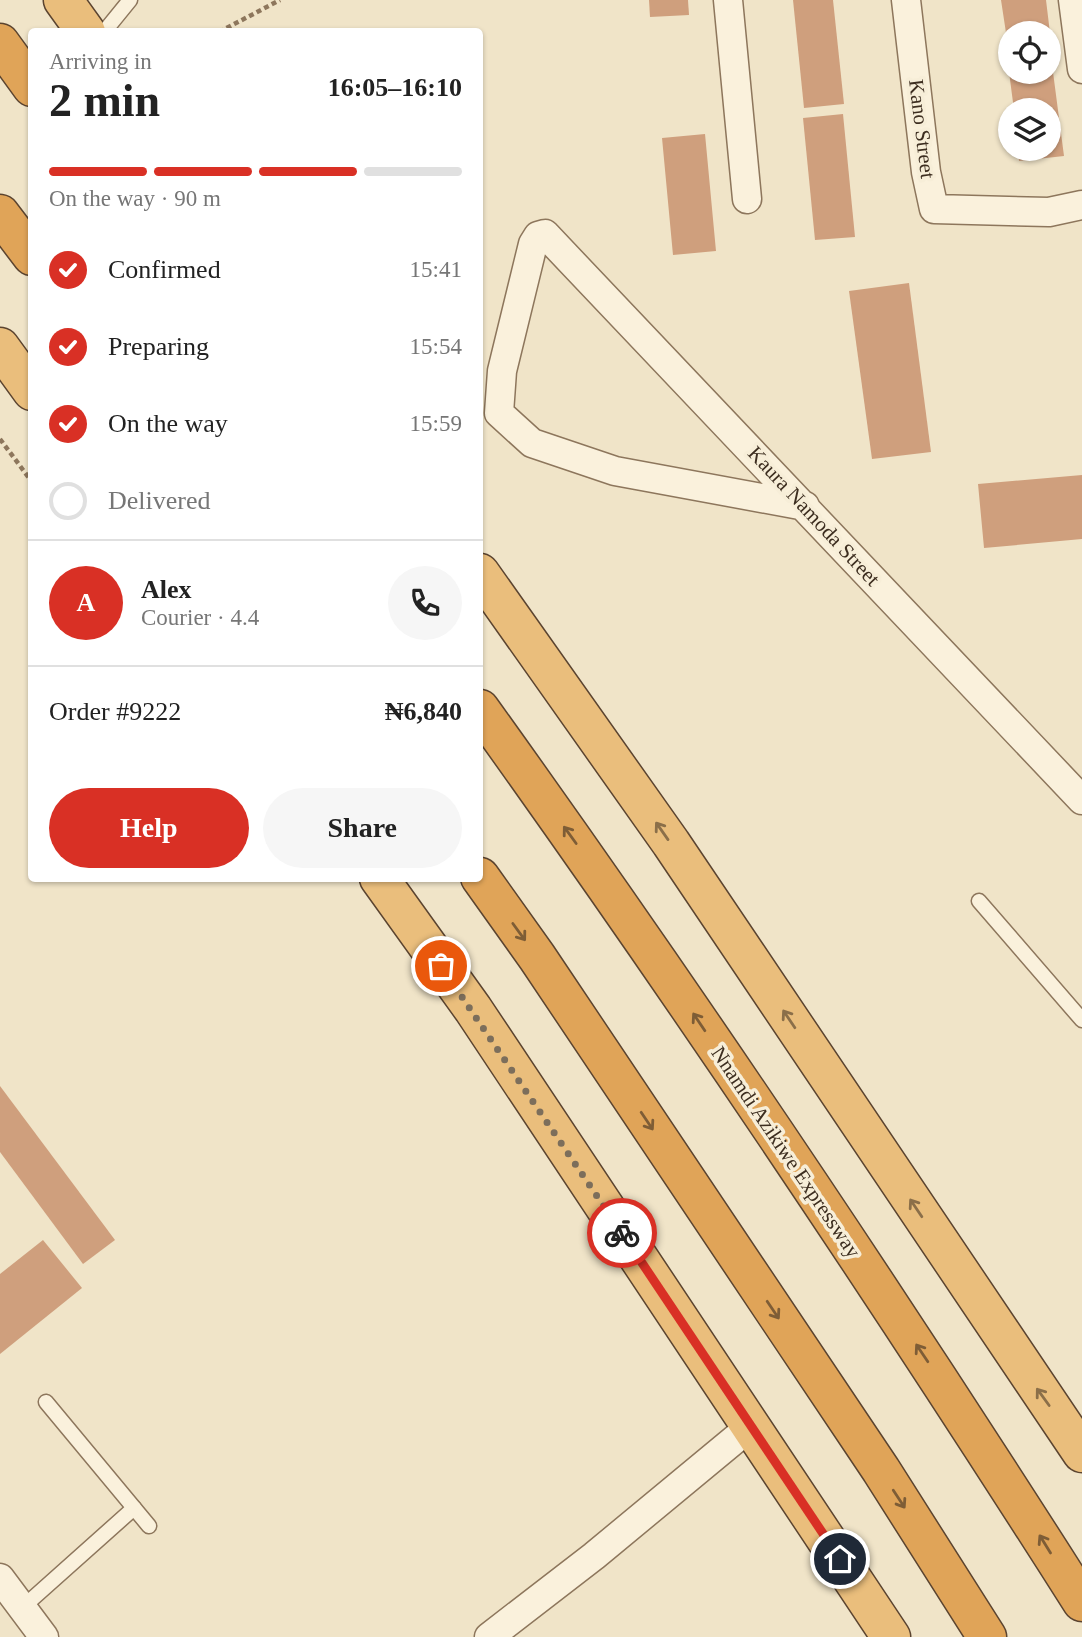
<!DOCTYPE html>
<html lang="en">
<head>
<meta charset="utf-8">
<style>
	:root { --surface:#fff; --page:#f6f6f6; --text:#222; --muted:#767676; --line:#e0e0e0; --accent:#d93025 }
	body { margin:0; font-family:"Times New Roman",serif; background:var(--page); color:var(--text); height:100vh; display:flex; flex-direction:column; font-size:26px; white-space:nowrap }
	* { box-sizing:border-box; margin:0 }
	p { font-size:23px; color:var(--muted) }
	.icon { flex:none; width:38px; height:38px; fill:none; stroke:currentColor; stroke-width:2; stroke-linecap:round; stroke-linejoin:round }
	.map { position:relative; flex:1; overflow:hidden }
	.side { position:absolute; left:28px; top:28px; width:455px; height:854px; display:flex; flex-direction:column; background:var(--surface); border-radius:7px; box-shadow:0 2px 5px #0004 }
	.side>* { flex:none }
	.fabs { position:absolute; left:998px; top:21px; display:grid; gap:14px }
	.fabs a { display:grid; place-items:center; width:63px; height:63px; border-radius:50%; background:var(--surface); box-shadow:0 2px 5px #0004; font-size:35px }
	.pin { position:absolute; display:grid; place-items:center; width:60px; height:60px; color:#fff; margin:-30px; border:4px solid #fff; border-radius:50%; box-shadow:0 2px 7px #0007 }
	.courier { position:absolute; display:grid; place-items:center; width:70px; height:70px; margin:-35px; border:5px solid #d93025; border-radius:50%; background:#fff; color:#222; box-shadow:0 2px 9px #0007 }
	.headline em { font-style:normal; font-weight:700 }
	.headline div { display:flex; flex-direction:column-reverse }
	.headline { display:flex; align-items:center; justify-content:space-between; height:119px; padding:0 21px }
	h1 { font-size:46px; font-weight:700; line-height:52px }
	.bar { display:grid; grid-template-columns:repeat(4,1fr); gap:10px 7px; align-content:center; height:84px; padding:0 21px }
	.bar i { height:9px; border-radius:5px; background:var(--line) }
	.bar .active { background:var(--accent) }
	.bar p { grid-column:span 4 }
	.line { display:flex; align-items:center; gap:18px; padding:0 21px; border-top:2px solid var(--line) }
	.line div { flex:1 }
	.round { display:grid; place-items:center; flex:none; width:74px; height:74px; border-radius:37px; background:var(--page) }
	ol { padding:0 21px; list-style:none }
	li { display:flex; align-items:center; gap:21px; height:77px }
	li p { margin-inline-start:auto }
	li .icon { padding:7px; border-radius:50%; background:var(--accent); color:#fff; stroke-width:4 }
	li:last-child { color:var(--muted) }
	li i { width:38px; height:38px; border:4px solid var(--line); border-radius:50% }
	.primary-button { display:flex; gap:14px; margin-top:auto; padding:14px 21px }
	.primary-button a { flex:1; height:80px; border-radius:42px; background:var(--accent); color:#fff; font-size:28px; font-weight:700; line-height:80px; text-align:center }
	.primary-button a+a { background:var(--page); color:var(--text) }
	.map>svg:first-child { display:block }
	.building { fill:#cf9f7d }
	.lines { fill:none; stroke-linecap:round; stroke-linejoin:round }
	.service-casing { stroke:#8d765c; stroke-width:17 }
	.minor-casing { stroke:#8d765c; stroke-width:31 }
	.trunk-casing { stroke:#5b4430; stroke-width:41 }
	.motorway-casing { stroke:#5b4430; stroke-width:41 }
	.path { stroke:#8d765c; stroke-width:4.5; stroke-dasharray:5 3.5; stroke-linecap:butt }
	.service { stroke:#faf1dc; stroke-width:14 }
	.minor { stroke:#faf1dc; stroke-width:28 }
	.trunk { stroke:#eabe7c; stroke-width:38 }
	.motorway { stroke:#e0a458; stroke-width:38 }
	.oneway { stroke:#8b6f49 }
	.oneway2 { stroke:#7e5d36 }
	.done { stroke:#7c6e5b; stroke-width:7; stroke-dasharray:0 12.6 }
	.route { stroke:#d93025; stroke-width:9 }
	.labels { text-anchor:middle; dominant-baseline:central; stroke-width:7; stroke-linejoin:round; paint-order:stroke }
	.street-label { font-size:21px; fill:#3d2e20; stroke:#f7eed8 }
</style>
</head>
<body>
<div class="map">
<svg width="1082" height="1637" viewBox="0 0 1082 1637">
	<rect width="100%" height="100%" fill="#f0e4c8"/>
	<!-- building -->
	<g class="building">
		<polygon points="649,0 688,0 689,15 650,17"/>
		<polygon points="793,0 833,0 844,104 804,108"/>
		<polygon points="1001,0 1046,0 1050,33 1010,33 1010,59"/>
		<polygon points="1048,34 1064,156 1019,161 1018,149 1048,149 1048,110 1014,110 1009,72 1048,72"/>
		<polygon points="843,114 855,237 815,240 803,118"/>
		<polygon points="705,134 716,251 673,255 662,138"/>
		<polygon points="909,283 931,452 872,459 849,291"/>
		<polygon points="1082,475 1082,539 984,548 978,484"/>
		<polygon points="0,1086 115,1240 83,1264 0,1152"/>
		<polygon points="43,1240 82,1288 0,1354 0,1274"/>
	</g>
	<g class="lines">
		<!-- service casing -->
		<g class="service-casing">
			<g id="service">
				<polyline points="104,32 130,0"/>
				<polyline points="979,901 1082,1020"/>
				<polyline points="46,1402 149,1526"/>
				<polyline points="22,1608 134,1508"/>
			</g>
		</g>
		<!-- minor casing -->
		<g class="minor-casing">
			<g id="minor">
				<polyline points="728,0 747,199"/>
				<polyline points="906,0 926,172 934,209 1049,212 1082,205"/>
				<polyline points="1073,0 1082,69"/>
				<polyline points="805,506 615,471 532,443 499,413 502,371 533,244 538,236 545,234 1082,800"/>
				<polyline points="0,1578 44,1637"/>
				<polyline points="489,1637 594,1556 751,1426"/>
			</g>
		</g>
		<!-- trunk casing -->
		<g class="trunk-casing">
			<g id="trunk">
				<polyline points="63,0 86,32"/>
				<polyline points="0,347 32,391"/>
				<polyline points="480,573 671,843 1082,1453"/>
				<polyline points="379,878 473,1009 891,1637"/>
			</g>
		</g>
		<!-- motorway casing -->
		<g class="motorway-casing">
			<g id="motorway">
				<polyline points="0,43 32,87"/>
				<polyline points="0,214 32,256"/>
				<path d="M480 709C689 1000 889 1299 1082 1602"/>
				<polyline points="480,877 537,957 881,1470 987,1637"/>
			</g>
		</g>
		<!-- path -->
		<g class="path">
			<polyline points="219,32 280,0"/>
			<polyline points="0,439 32,482"/>
		</g>
		<!-- service -->
		<use href="#service" class="service"/>
		<!-- minor -->
		<use href="#minor" class="minor"/>
		<!-- trunk -->
		<use href="#trunk" class="trunk"/>
		<!-- motorway -->
		<use href="#motorway" class="motorway"/>
	</g>
	<!-- one-way arrows -->
	<defs><path id="oneway-shaft" d="M-6 0H5M1.5-3L5.5 0L1.5 3" fill="none" stroke-width="1.6" stroke-linecap="round" stroke-linejoin="round" transform="scale(1.75)"/></defs>
	<g class="oneway">
		<use href="#oneway-shaft" transform="translate(662 831) rotate(-125)"/>
		<use href="#oneway-shaft" transform="translate(789 1019) rotate(-124)"/>
		<use href="#oneway-shaft" transform="translate(916 1208) rotate(-124)"/>
		<use href="#oneway-shaft" transform="translate(1043 1397) rotate(-126)"/>
	</g>
	<g class="oneway2">
		<use href="#oneway-shaft" transform="translate(570 835) rotate(-126)"/>
		<use href="#oneway-shaft" transform="translate(519 932) rotate(54)"/>
		<use href="#oneway-shaft" transform="translate(699 1022) rotate(-124)"/>
		<use href="#oneway-shaft" transform="translate(647 1121) rotate(56)"/>
		<use href="#oneway-shaft" transform="translate(773 1310) rotate(56)"/>
		<use href="#oneway-shaft" transform="translate(922 1353) rotate(-124)"/>
		<use href="#oneway-shaft" transform="translate(899 1499) rotate(57)"/>
		<use href="#oneway-shaft" transform="translate(1045 1544) rotate(-122)"/>
	</g>
	<g class="lines">
		<!-- done -->
		<polyline class="done" points="441,966 622,1233"/>
		<!-- route -->
		<polyline class="route" points="622,1233 840,1559"/>
	</g>
	<g class="labels">
		<!-- street labels -->
		<g class="street-label">
			<text transform="translate(922 129) rotate(83)">Kano Street</text>
			<text transform="translate(814 516) rotate(47)">Kaura Namoda Street</text>
			<text transform="translate(786 1152) rotate(56)">Nnamdi Azikiwe Expressway</text>
		</g>
	</g>
</svg>
<div class="fabs">
<a><svg class="icon" aria-label="locate" viewBox="0 0 24 24"><circle cx="12" cy="12" r="6"/><path d="M12 2v4M12 18v4M2 12h4M18 12h4"/></svg></a>
<a><svg class="icon" aria-label="layers" viewBox="0 0 24 24"><path d="M12 4l9 5-9 5-9-5zM3 14l9 5 9-5"/></svg></a>
</div>
<div class="pin" style="left:441px;top:966px;background:#ea580c"><svg class="icon" aria-label="bag" viewBox="0 0 24 24"><path d="M5 8h14l-1 12H6zM9 8a3 3 0 0 1 6 0"/></svg></div>
<div class="pin" style="left:840px;top:1559px;background:#1f2937"><svg class="icon" aria-label="home" viewBox="0 0 24 24"><path d="M3 11l9-7 9 7M6 9v11h12V9"/></svg></div>
<div class="courier" style="left:622px;top:1233px"><svg class="icon" aria-label="bike" viewBox="0 0 24 24"><circle cx="6" cy="16" r="4"/><circle cx="18" cy="16" r="4"/><path d="M6 16l4-8h5l3 8M10 8l3 8H6M13 5h3"/></svg></div>
<section class="side">
<div class="headline"><div><h1>2 min</h1><p>Arriving in</p></div><em>16:05–16:10</em></div>
<div class="bar"><i class="active"></i><i class="active"></i><i class="active"></i><i></i><p>On the way · 90 m</p></div>
<ol>
<li><svg class="icon" aria-label="check" viewBox="0 0 24 24"><path d="M5 12l5 5 9-10"/></svg>Confirmed<p>15:41</p></li>
<li><svg class="icon" aria-label="check" viewBox="0 0 24 24"><path d="M5 12l5 5 9-10"/></svg>Preparing<p>15:54</p></li>
<li><svg class="icon" aria-label="check" viewBox="0 0 24 24"><path d="M5 12l5 5 9-10"/></svg>On the way<p>15:59</p></li>
<li><i></i>Delivered</li>
</ol>
<div class="line" style="height:126px"><b class="round" style="background:var(--accent);color:#fff">A</b><div><b>Alex</b><p>Courier · 4.4</p></div><a class="round"><svg class="icon" aria-label="phone" viewBox="0 0 24 24"><path d="M5 4h4l2 5-3 2q2 4 5 5l2-3 5 2v4C11 20 4 13 5 4z"/></svg></a></div>
<div class="line" style="height:91px"><div>Order #9222</div><b>₦6,840</b></div>
<div class="primary-button"><a>Help</a><a>Share</a></div>
</section>
</div>
</body>
</html>
